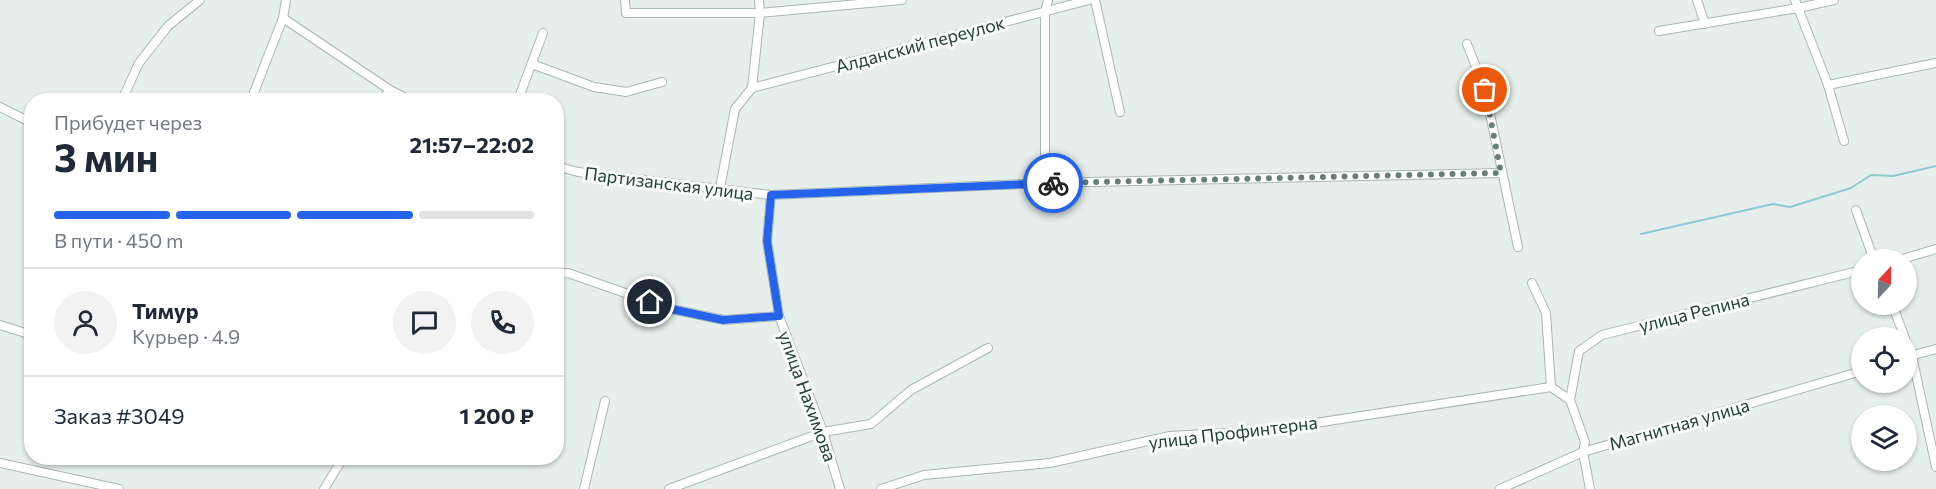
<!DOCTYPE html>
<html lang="ru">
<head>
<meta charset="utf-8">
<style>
	:root { --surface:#fff; --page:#f2f2f3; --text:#1f2937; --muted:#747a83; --line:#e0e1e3; --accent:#2563eb }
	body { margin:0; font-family:Commissioner,sans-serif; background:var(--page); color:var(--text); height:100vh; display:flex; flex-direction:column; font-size:22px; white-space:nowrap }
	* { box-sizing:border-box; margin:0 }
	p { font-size:20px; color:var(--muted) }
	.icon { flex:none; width:33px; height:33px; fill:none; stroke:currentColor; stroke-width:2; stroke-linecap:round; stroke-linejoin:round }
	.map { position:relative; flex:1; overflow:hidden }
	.side { position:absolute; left:24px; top:93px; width:540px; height:372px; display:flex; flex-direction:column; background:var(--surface); border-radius:24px; box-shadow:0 2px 4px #0004 }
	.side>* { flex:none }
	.needle { width:39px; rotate:22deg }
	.buttons { position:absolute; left:1851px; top:249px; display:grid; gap:12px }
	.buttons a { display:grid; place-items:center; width:66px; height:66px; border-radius:50%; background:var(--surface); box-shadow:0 2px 4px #0004; font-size:30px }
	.pin { position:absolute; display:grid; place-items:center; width:51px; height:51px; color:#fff; margin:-26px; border:3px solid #fff; border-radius:50%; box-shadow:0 2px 6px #0007 }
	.courier { position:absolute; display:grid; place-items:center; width:60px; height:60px; margin:-30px; border:4px solid #2563eb; border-radius:50%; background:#fff; color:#222; box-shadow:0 2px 8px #0007 }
	.summary em { font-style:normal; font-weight:700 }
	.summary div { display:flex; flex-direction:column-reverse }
	.summary { display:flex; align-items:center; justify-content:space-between; height:102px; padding:0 30px }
	h1 { font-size:39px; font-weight:700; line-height:45px }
	.bar { display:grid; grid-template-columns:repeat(4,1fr); gap:9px 6px; align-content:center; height:72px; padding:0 30px }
	.bar i { height:8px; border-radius:4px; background:var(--line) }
	.bar .current { background:var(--accent) }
	.bar p { grid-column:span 4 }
	.line { display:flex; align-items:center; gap:15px; padding:0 30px; border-top:2px solid var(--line) }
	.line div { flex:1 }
	.round { display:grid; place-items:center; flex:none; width:63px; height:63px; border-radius:32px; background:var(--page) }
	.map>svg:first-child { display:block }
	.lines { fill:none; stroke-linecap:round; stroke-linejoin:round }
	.stream { stroke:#8ec9d4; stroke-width:2 }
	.street-casing { stroke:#a8b8b2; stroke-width:10 }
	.street { stroke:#fff; stroke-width:8 }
	.done { stroke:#687f78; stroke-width:6; stroke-dasharray:0 10.8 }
	.route { stroke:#2563eb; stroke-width:8 }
	.labels { text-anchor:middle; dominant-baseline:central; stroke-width:6; stroke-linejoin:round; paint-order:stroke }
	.street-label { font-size:18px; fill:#24423a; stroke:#f7fbf9 }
</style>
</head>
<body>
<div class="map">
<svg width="1936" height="489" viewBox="0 0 1936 489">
	<rect width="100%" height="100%" fill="#e6efeb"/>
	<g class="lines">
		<!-- stream -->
		<polyline class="stream" points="1641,234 1773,204 1790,207 1851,188 1871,175 1893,176 1936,166"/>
		<!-- street casing -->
		<g class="street-casing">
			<g id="street">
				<polyline points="625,0 626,13 760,13 902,0"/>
				<polyline points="1095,0 1120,112"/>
				<polyline points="1697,0 1705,24"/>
				<polyline points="1795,0 1828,85 1844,141"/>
				<polyline points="283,18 390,90 410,100"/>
				<polyline points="1659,31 1798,8 1834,0"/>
				<polyline points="1467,44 1485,90 1518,247"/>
				<polyline points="532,64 594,87 626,92 662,82"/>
				<polyline points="1828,85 1936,63"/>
				<polyline points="752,88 1089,0"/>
				<polyline points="122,100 139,63 168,26 200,0"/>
				<polyline points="251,100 283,18 286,0"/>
				<polyline points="382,100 390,90"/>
				<polyline points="518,100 543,33"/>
				<polyline points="0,107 32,123"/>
				<polyline points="556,166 578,172 771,195 1045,183 1501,173"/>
				<polyline points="1045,183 1045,12 1048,0"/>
				<polyline points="720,188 735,109 752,88 760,13 759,0"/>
				<polyline points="771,195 767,241 779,316 823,432 840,489"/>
				<polyline points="1856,210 1874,260"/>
				<polyline points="1899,260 1936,249"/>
				<polyline points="556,274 568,273 671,309 724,320 779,316"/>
				<polyline points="1532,283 1546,313 1551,387 1570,400 1585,442 1583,452 1590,489"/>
				<polyline points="1892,304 1905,338"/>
				<polyline points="0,325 32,335"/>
				<polyline points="27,333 32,321"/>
				<polyline points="1906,342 1912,356 1936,467"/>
				<polyline points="1906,357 1936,349"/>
				<polyline points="1570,400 1579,351 1602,335 1862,270"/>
				<polyline points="397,458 408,458"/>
				<polyline points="0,463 119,489"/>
				<polyline points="324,489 343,458"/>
				<polyline points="584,489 605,401"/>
				<polyline points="669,489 823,432 871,424 911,390 988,348"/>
				<polyline points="881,489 924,475 1050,463 1170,436 1263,431 1551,387"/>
				<polyline points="1500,489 1583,452 1862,371"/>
			</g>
		</g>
		<!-- street -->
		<use href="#street" class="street"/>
	</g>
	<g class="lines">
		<!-- done -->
		<polyline class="done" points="1053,183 1501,173 1485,90"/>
		<!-- route -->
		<polyline class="route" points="650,302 671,309 723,320 779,316 767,241 771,195 1053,183"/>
	</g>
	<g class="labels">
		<!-- street labels -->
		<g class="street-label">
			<text transform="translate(920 44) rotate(-15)">Алданский переулок</text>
			<text transform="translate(669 183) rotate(7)">Партизанская улица</text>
			<text transform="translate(1694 312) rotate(-14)">улица Репина</text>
			<text transform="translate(808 396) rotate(70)">улица Нахимова</text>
			<text transform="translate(1679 424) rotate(-16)">Магнитная улица</text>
			<text transform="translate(1233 432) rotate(-7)">улица Профинтерна</text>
		</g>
	</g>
</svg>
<div class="buttons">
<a><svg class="needle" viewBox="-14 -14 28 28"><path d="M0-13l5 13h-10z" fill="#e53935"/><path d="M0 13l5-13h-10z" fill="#747a83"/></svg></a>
<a><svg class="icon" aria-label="locate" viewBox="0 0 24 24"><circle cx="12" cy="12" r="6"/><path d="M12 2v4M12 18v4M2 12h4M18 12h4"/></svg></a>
<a><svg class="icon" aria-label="layers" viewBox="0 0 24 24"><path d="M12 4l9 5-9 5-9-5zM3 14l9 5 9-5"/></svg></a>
</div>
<div class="pin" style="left:1485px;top:90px;background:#ea580c"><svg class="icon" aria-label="bag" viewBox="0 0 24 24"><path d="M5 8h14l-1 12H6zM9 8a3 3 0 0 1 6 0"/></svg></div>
<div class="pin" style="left:650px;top:302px;background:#1f2937"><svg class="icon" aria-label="home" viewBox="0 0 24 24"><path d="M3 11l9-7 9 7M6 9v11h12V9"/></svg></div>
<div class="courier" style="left:1053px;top:183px"><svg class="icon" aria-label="bike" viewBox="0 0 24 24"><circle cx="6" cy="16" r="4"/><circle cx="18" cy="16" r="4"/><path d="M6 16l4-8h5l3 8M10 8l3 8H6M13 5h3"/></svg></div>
<section class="side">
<div class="summary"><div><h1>3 мин</h1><p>Прибудет через</p></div><em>21:57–22:02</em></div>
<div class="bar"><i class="current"></i><i class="current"></i><i class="current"></i><i></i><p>В пути · 450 m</p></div>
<div class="line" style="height:108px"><a class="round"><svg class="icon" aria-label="person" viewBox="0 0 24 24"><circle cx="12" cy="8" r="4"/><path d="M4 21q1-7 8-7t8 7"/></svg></a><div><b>Тимур</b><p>Курьер · 4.9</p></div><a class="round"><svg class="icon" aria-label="chat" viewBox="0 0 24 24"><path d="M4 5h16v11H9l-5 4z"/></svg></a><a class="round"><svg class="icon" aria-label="phone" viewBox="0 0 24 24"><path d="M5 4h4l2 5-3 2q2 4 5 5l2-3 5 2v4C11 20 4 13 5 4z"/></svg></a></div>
<div class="line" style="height:78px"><div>Заказ #3049</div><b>1 200 ₽</b></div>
</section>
</div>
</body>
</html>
